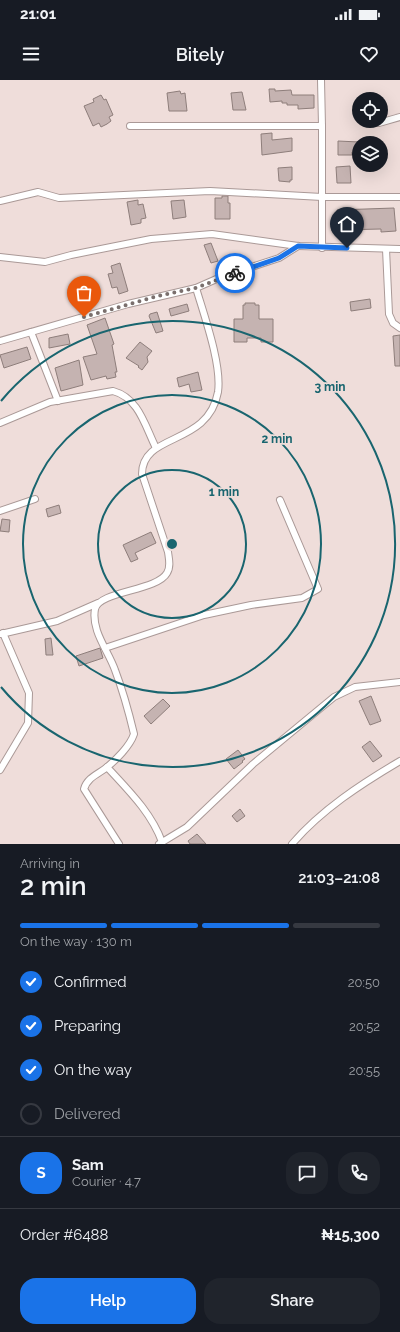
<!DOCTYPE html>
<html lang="en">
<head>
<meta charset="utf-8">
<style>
	:root { --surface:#171b24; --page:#20242c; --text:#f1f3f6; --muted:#9ea1a6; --line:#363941; --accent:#1a73e8 }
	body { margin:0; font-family:Raleway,sans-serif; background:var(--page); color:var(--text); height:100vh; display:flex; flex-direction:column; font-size:15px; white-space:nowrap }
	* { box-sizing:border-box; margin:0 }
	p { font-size:13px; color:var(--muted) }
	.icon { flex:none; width:22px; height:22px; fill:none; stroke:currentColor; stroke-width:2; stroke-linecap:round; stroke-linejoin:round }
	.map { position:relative; height:764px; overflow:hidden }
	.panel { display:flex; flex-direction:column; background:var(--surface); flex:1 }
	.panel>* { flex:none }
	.fabs { position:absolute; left:352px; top:12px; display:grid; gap:8px }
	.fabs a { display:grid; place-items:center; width:36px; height:36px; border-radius:50%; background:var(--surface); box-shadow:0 4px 16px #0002; font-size:20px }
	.pin { position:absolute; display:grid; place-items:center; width:34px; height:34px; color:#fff; margin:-41px -17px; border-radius:50% 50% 50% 0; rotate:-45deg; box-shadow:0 0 4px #0007 }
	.pin .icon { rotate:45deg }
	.courier { position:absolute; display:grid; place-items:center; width:40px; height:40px; margin:-20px; border:3px solid #1a73e8; border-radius:50%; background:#fff; color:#222; box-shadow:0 1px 5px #0007 }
	.overview em { font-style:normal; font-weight:600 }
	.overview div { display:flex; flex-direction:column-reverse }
	.overview { display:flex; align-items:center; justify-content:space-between; height:68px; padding:0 20px }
	h1 { font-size:26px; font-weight:600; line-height:30px }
	.bar { display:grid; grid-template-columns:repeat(4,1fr); gap:6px 4px; align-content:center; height:48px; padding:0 20px }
	.bar i { height:5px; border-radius:3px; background:var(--line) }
	.bar .active { background:var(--accent) }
	.bar p { grid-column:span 4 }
	.line { display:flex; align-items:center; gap:10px; padding:0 20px; border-top:1px solid var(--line) }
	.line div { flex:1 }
	.round { display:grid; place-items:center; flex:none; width:42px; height:42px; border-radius:16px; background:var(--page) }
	ol { padding:0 20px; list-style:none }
	li { display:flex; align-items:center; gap:12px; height:44px }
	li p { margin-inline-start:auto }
	li .icon { padding:4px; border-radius:50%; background:var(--accent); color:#fff; stroke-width:4 }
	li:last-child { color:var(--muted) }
	li i { width:22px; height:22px; border:2px solid var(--line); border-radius:50% }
	.action { display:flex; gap:8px; margin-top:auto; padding:8px 20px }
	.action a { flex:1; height:46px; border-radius:16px; background:var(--accent); color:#fff; font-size:16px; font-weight:600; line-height:46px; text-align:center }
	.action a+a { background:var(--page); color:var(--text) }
	.status { display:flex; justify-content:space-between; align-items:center; height:28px; padding:0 20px; background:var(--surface); direction:ltr }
	.status svg { height:11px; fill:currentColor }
	header { display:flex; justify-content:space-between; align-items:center; height:52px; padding:0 20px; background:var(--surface); font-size:18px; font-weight:600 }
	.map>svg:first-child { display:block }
	.building { fill:#c5b3b1; stroke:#8e7e7b }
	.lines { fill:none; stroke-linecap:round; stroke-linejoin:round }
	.minor-casing { stroke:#aa9997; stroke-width:8 }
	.minor { stroke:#fff; stroke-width:6 }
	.done { stroke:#7a6f6d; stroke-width:4; stroke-dasharray:0 7.2 }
	.route { stroke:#1a73e8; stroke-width:5 }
	.ring { fill:none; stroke:#19656f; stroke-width:2 }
	.centre { fill:#19656f; stroke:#efddda; stroke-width:2 }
	.ring-label { font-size:12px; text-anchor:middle; font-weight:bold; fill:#19656f; stroke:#efddda; stroke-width:3.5; stroke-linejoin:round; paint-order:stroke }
</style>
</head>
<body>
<div class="status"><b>21:01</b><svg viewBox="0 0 49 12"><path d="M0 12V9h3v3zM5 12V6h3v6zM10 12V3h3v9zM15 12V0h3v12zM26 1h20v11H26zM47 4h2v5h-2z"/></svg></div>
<header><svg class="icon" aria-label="menu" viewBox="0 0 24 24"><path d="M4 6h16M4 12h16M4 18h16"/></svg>Bitely<svg class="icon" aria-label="heart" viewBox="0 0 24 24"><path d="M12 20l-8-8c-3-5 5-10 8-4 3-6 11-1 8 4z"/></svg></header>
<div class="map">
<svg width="400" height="764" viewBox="0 0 400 764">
	<rect width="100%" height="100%" fill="#efddda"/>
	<!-- building -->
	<g class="building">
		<polygon points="269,9 275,9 275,11 291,10 292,15 314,15 314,28 298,29 298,25 287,25 287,23 282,23 282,21 270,22"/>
		<polygon points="180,11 181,14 185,13 187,31 169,31 167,13"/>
		<polygon points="242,12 246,30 233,30 231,13"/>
		<polygon points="101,15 104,20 106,19 113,35 109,37 111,41 107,44 101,47 99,43 93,46 84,26 94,22 93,19"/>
		<polygon points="272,53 272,60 292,58 292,71 262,75 261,54"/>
		<polygon points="338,61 359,62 359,73 352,72 352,75 338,75"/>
		<polygon points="350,86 351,103 337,103 336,87"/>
		<polygon points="292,87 292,100 290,100 290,102 279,101 278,88"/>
		<polygon points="222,116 228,116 228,123 230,123 230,139 215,139 215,118 222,118"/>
		<polygon points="138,120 138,125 143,124 146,138 141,139 141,143 131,145 127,122"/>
		<polygon points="184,120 186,137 173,139 171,121"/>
		<polygon points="394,128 396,151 381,152 381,149 338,150 337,130"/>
		<polygon points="211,163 218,181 211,183 204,165"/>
		<polygon points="120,183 128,211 119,214 117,207 112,208 108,194 113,193 111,186"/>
		<polygon points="370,219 371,228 351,231 350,222"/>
		<polygon points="245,223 255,223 255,225 259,225 259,239 273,239 273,262 261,262 261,258 247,258 247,262 234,262 234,239 243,239 243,225 245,225"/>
		<polygon points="187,224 189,231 171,236 169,229"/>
		<polygon points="157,232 163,251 156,253 149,236 150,234"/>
		<polygon points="105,238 114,264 112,265 117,292 115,292 116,297 107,299 106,296 91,300 83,277 97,274 87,245"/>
		<polygon points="68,254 70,264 49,268 49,258"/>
		<polygon points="400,255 400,286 395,286 393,256"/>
		<polygon points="140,262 152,271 147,277 148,282 142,290 138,287 139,286 126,278"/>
		<polygon points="27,267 31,279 4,288 0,275"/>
		<polygon points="79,280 83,305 61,311 55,288"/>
		<polygon points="198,292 202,310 191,312 189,304 179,307 177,298"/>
		<polygon points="59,425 61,433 48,437 46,429"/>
		<polygon points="2,439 10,440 9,452 0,451"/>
		<polygon points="151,452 156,463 135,473 138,479 131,482 123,465"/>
		<polygon points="51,558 53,575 46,575 45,559"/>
		<polygon points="100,568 103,578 79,586 76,576"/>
		<polygon points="371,616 381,641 370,645 359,621"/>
		<polygon points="163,619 170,626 151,644 144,636"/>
		<polygon points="370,661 382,676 373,682 362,667"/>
		<polygon points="238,670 245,679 242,681 243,682 234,689 226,679"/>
		<polygon points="240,729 245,736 237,742 232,736"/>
		<polygon points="197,754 206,764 190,764 188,761"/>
	</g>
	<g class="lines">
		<!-- minor casing -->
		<g class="minor-casing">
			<g id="minor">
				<polyline points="321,0 322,46"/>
				<polyline points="379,43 400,37"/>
				<polyline points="130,46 322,46 322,168"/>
				<polyline points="0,121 38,112 59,118 210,111 322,117 400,117"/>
				<polyline points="386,169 389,234 393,243 400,248"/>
				<polyline points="0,177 45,182 71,175 151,159 212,154 298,166 400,169"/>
				<polyline points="31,252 58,321"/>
				<polyline points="0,261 128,224 196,208 221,197 279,178 298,166"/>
				<path d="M0 343 50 322 113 311C139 318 145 346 156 368"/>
				<polyline points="0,431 35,419"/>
				<polyline points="1,554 57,541 98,523"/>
				<polyline points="105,568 204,535 251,525 302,518 318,509 280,420"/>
				<path d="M107 687C128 710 151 732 162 762"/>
				<polyline points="0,690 28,643 29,613 3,553"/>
				<path d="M119 764 84 709C87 698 98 694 106 688 116 680 130 666 134 654 129 633 123 611 115 590 108 570 91 551 95 529 99 511 157 511 167 493 171 487 169 479 168 472L142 394C142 352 208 367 218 312 222 285 204 235 196 208"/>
				<polyline points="159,764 187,747 253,684 334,617 355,607 400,602"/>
				<path d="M292 764C321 730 361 704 400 681"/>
			</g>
		</g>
		<!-- minor -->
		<use href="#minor" class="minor"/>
	</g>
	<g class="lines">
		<!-- done -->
		<polyline class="done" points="84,237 158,216 196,208 235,193"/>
		<!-- route -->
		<polyline class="route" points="235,193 279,178 298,166 347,168"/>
	</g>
	<!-- distance rings -->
	<g class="ring">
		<circle cx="172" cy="464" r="74"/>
		<circle cx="172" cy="464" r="149"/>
		<path d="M1 321A223 223 0 1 1 1 607"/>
	</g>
	<circle cx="172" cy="464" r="6" class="centre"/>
	<g class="ring-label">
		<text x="330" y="311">3 min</text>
		<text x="277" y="363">2 min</text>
		<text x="224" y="416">1 min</text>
	</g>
</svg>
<div class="fabs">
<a><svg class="icon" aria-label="locate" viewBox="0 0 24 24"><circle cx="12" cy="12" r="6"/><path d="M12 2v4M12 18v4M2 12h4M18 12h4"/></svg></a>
<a><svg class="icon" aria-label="layers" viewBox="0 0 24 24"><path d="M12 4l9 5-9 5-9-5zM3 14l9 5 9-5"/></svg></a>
</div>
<div class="pin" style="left:84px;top:237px;background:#ea580c"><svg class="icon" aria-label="bag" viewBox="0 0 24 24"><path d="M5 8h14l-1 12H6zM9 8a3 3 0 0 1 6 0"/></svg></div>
<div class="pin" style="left:347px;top:168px;background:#1f2937"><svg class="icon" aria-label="home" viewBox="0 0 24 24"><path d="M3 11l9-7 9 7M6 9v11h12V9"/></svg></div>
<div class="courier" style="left:235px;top:193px"><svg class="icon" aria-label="bike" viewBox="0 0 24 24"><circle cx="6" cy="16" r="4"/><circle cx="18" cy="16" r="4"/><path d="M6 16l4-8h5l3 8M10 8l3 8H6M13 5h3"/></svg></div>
</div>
<section class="panel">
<div class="overview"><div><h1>2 min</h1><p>Arriving in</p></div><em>21:03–21:08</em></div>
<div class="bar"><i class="active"></i><i class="active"></i><i class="active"></i><i></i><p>On the way · 130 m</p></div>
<ol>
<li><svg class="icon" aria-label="check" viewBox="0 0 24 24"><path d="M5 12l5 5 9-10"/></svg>Confirmed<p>20:50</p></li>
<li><svg class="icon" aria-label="check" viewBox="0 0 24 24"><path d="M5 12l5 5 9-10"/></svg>Preparing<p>20:52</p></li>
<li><svg class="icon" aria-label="check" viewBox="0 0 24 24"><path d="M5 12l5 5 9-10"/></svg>On the way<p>20:55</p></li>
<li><i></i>Delivered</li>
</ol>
<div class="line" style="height:72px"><b class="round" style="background:var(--accent);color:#fff">S</b><div><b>Sam</b><p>Courier · 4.7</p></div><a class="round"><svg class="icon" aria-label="chat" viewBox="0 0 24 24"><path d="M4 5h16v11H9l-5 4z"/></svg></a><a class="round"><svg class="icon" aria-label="phone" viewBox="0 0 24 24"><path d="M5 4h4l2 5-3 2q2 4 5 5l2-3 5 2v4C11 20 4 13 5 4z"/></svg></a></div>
<div class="line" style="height:52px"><div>Order #6488</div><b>₦15,300</b></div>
<div class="action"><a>Help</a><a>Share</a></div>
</section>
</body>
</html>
